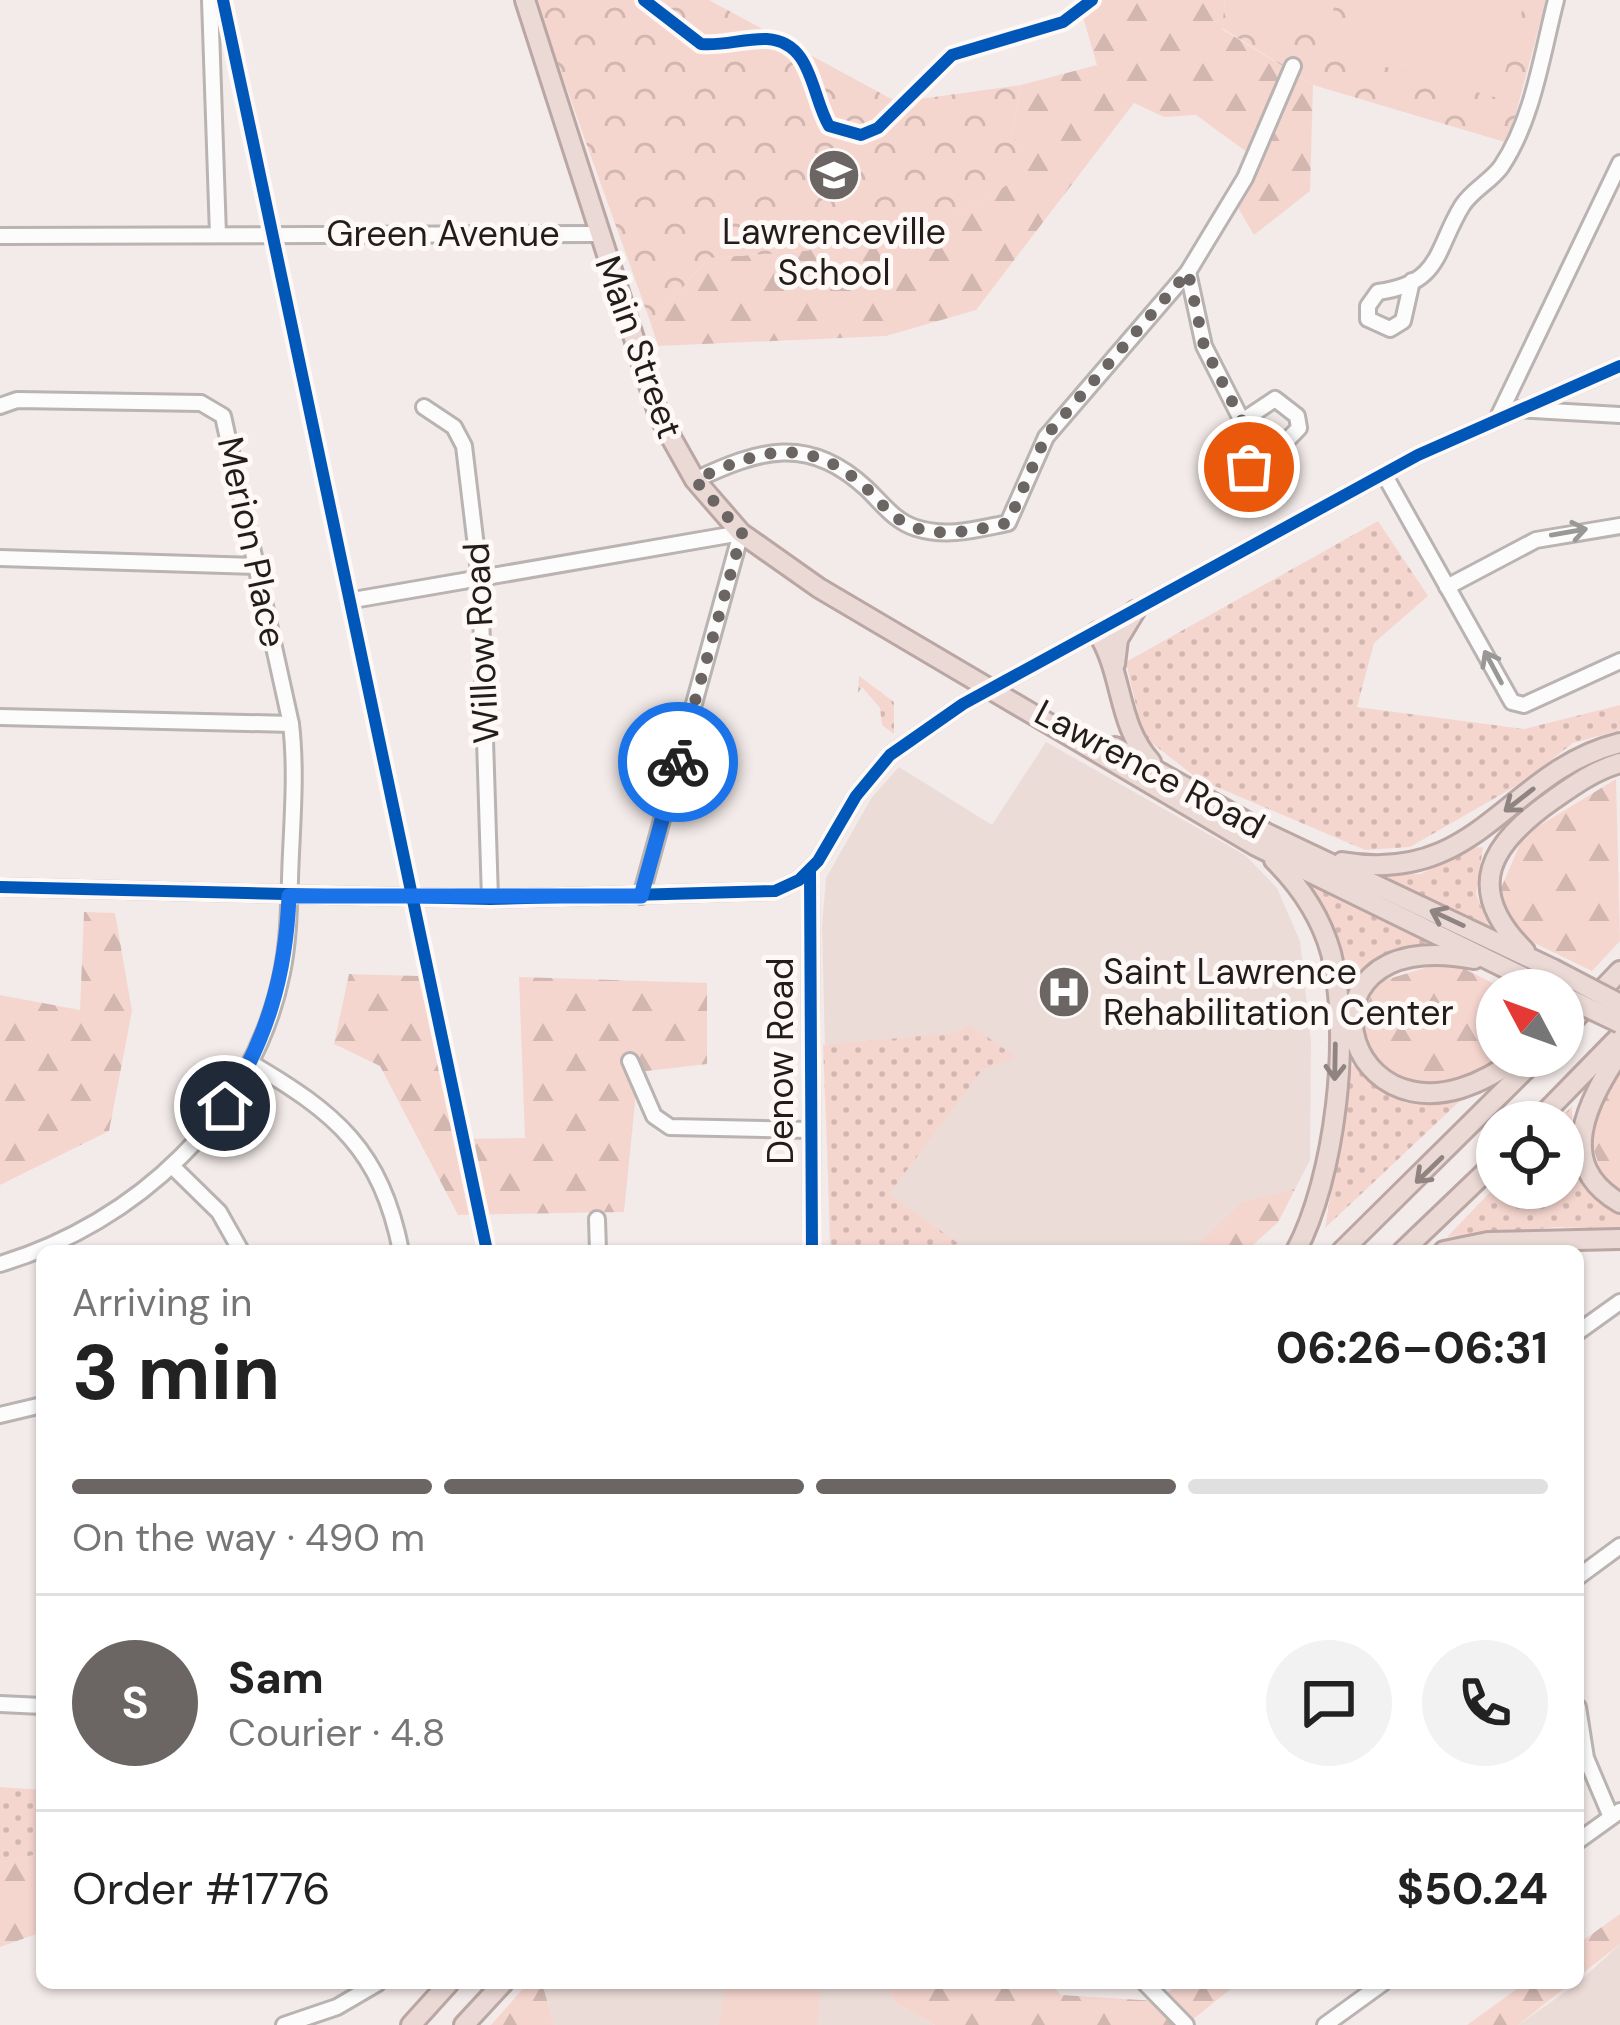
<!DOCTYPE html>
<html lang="en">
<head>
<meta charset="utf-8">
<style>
	:root { --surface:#fff; --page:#f2f2f2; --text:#222; --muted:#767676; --line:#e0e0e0; --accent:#6b6563 }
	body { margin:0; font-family:"DM Sans",sans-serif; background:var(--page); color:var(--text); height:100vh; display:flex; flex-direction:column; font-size:45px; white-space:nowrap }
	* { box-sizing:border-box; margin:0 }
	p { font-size:39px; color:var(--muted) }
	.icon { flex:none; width:66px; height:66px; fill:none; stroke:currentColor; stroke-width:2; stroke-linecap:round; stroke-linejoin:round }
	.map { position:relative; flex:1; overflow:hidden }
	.panel { position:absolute; left:36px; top:1245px; width:1548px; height:744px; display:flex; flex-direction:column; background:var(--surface); border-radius:18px; box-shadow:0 3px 9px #0004 }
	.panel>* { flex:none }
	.needle { width:78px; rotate:311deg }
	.controls { position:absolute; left:1476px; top:969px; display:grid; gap:24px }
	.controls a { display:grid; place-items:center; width:108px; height:108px; border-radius:50%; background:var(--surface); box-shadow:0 3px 9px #0004; font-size:60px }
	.pin { position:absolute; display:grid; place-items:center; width:102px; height:102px; color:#fff; margin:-51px; border:6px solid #fff; border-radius:50%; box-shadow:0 3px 12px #0007 }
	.courier { position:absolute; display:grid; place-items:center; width:120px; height:120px; margin:-60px; border:9px solid #1a73e8; border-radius:50%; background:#fff; color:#222; box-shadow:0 3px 15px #0007 }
	.overview em { font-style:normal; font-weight:700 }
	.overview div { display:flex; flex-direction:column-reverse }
	.overview { display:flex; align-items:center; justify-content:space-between; height:204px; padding:0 36px }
	h1 { font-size:78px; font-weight:700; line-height:90px }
	.bar { display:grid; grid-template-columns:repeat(4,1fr); gap:18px 12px; align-content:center; height:144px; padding:0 36px }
	.bar i { height:15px; border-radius:9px; background:var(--line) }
	.bar .on { background:var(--accent) }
	.bar p { grid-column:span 4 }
	.line { display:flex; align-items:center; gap:30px; padding:0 36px; border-top:3px solid var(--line) }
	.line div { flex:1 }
	.round { display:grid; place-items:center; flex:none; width:126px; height:126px; border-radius:63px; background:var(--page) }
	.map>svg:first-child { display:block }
	.built { fill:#ecdcd8 }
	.grass { fill:url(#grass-dots) }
	.forest { fill:url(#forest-firs) }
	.park { fill:url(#park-crowns) }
	.pitch { fill:#f5d6cf }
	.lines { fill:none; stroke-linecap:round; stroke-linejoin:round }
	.minor-casing { stroke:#b9b3b1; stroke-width:20 }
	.highway-casing { stroke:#baa6a2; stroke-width:24 }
	.minor { stroke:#fdfcfc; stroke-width:14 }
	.highway { stroke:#ead9d5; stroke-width:18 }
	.highway-bridge-casing { stroke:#baa6a2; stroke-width:24; stroke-linecap:butt }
	.highway-bridge { stroke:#ead9d5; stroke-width:18 }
	.cycleway-casing { stroke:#fef8f7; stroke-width:20 }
	.cycleway { stroke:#0057b8; stroke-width:12 }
	.oneway { stroke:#9a9897 }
	.oneway2 { stroke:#908481 }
	.done { stroke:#6b6563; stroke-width:12; stroke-dasharray:0 21.6 }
	.route { stroke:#1a73e8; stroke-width:15 }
	.labels { text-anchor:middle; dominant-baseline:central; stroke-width:10; stroke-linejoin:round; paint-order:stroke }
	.poi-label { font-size:36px; fill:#221d1b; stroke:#fef8f7 }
	.street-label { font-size:36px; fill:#221d1b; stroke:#fef8f7 }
</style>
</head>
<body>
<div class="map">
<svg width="1620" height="2025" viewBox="0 0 1620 2025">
	<defs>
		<pattern id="grass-dots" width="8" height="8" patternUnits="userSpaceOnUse" patternTransform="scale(3)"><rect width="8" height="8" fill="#f5d6cf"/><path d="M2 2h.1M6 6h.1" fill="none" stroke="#d2b7b1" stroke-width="1.8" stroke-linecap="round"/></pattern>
		<pattern id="forest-firs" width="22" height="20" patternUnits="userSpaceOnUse" patternTransform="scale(3)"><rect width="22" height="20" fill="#f5d6cf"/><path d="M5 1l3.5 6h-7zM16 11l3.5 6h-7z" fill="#d2b7b1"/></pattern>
		<pattern id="park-crowns" width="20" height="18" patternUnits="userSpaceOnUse" patternTransform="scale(3)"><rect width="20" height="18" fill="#f5d6cf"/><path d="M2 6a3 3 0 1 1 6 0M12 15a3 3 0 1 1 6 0" fill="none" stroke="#d2b7b1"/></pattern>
	</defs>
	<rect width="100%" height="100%" fill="#f3ebe9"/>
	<!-- built -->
	<g class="built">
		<polygon points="1046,742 1245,855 1277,888 1300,941 1311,1042 1310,1160 1278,1222 1246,1251 830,1251 822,926 826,878 872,797 899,767 992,825"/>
		<polygon points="1620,1944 1620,2025 1518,2025 1578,1983"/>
		<polygon points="542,1983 886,1983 895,2003 935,2025 554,2025"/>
	</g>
	<!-- grass -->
	<g class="grass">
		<polygon points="1378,521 1428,596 1374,643 1357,707 1524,729 1620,705 1620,730 1573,743 1521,783 1410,847 1365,850 1198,779 1143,736 1126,662"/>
		<polygon points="859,676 894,702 894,734 882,725 880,708 862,687 858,693"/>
		<polygon points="1483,847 1476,894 1491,932 1372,875 1421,874 1467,848"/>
		<path d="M1306 883 1433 942C1384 951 1365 957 1342 1003L1330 932Z"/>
		<polygon points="970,1025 1016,1057 982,1070 889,1194 969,1251 831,1251 823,1045 955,1033"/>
		<polygon points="1352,1065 1406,1103 1461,1100 1325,1228"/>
		<path d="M1572 1106C1572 1150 1570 1195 1620 1210V1229L1557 1227 1447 1237 1497 1185 1563 1188V1122H1557Z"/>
		<polygon points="0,1787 42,1790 42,1853 0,1863"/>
	</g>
	<!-- forest -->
	<g class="forest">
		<path d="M1078 0H1225L1222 29 1313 85 1310 191 1254 235 1237 206 1255 158 1196 115 1164 117 1134 103 976 310 886 336 658 346 651 324 708 258C828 249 927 249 1026 170L1012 134 1021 85 1097 65Z"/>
		<polygon points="1616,779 1620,941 1592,971 1526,939 1498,895 1524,835"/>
		<polygon points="84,912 115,913 132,1011 109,1131 0,1185 0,995 80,1010"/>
		<polygon points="1440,957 1507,990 1497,990 1497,1056 1510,1056 1499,1068 1428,1089 1368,1059 1358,1023 1378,982 1432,966"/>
		<polygon points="349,974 418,976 458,1139 525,1138 519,977 707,983 707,1064 638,1072 624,1212 458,1215 380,1066 334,1044"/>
		<polygon points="1620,1067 1620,1189 1603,1178 1588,1132"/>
		<polygon points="1295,1189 1278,1222 1246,1251 1191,1251 1242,1202"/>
		<polygon points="42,1853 42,1932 0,1947 0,1863"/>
		<polygon points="1620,1914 1620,1944 1578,1977 1578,1944"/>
		<polygon points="528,1983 542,1983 554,2025 491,2025"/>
		<polygon points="886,1983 1050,1983 1061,1995 1157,2001 1180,1983 1238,1983 1186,2025 935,2025 895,2003"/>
		<polygon points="1525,1983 1571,1983 1518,2025 1467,2025"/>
	</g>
	<!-- park -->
	<g class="park">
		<path d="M535 0H709L897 102 1021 85 1012 134 1027 170C927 249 829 249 708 258L651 324Z"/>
		<polygon points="1225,0 1546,0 1508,143 1313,85 1222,28"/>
	</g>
	<!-- pitch -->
	<g class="pitch">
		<polygon points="1259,0 1336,0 1326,37 1254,17"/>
		<polygon points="1358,0 1525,0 1498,98 1343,55"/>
		<polygon points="725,1983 821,1983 817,2025 719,2025"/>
	</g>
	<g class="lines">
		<!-- minor casing -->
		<g class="minor-casing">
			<g id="minor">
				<polyline points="210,0 218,235"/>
				<polyline points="0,236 598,234"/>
				<polyline points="1188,272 1204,346 1242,421 1231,453 1259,469 1299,428 1297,416 1275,399 1242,421"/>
				<path d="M1412 281 1403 321 1390 329 1368 319V306L1378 292C1442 283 1435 250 1462 206 1472 190 1490 182 1501 167 1533 120 1542 54 1556 0"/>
				<path d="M0 406 17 400 201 403 223 416 291 724C296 767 293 810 291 853 289 893 290 934 282 973 253 1115 136 1223 0 1264"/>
				<polyline points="424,407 454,427 464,446 480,580 490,899"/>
				<polyline points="1517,409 1620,415"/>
				<polyline points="1499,415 1620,163"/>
				<polyline points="1384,474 1512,702 1524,705 1620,661"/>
				<path d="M695 480C759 450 808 434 866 488 882 503 894 521 916 528 948 538 977 529 1008 523L1046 437 1188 272 1245 178 1293 66"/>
				<polyline points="0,558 257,566"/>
				<polyline points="1447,587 1536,540 1620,526"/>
				<polyline points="359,599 741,533 641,896"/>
				<polyline points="0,717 291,724"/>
				<polyline points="810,871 812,1251"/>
				<polyline points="0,887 490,899 775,891 799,880 818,861 856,796 890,755 963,704 1418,455 1620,366"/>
				<polyline points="630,1061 654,1116 670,1127 810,1130"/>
				<path d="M251 1063C336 1113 381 1150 401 1251"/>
				<polyline points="172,1166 219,1212 241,1251"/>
				<polyline points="597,1219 598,1251"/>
				<polyline points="1578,1332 1620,1302"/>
				<polyline points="0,1415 42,1405"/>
				<polyline points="1578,1577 1620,1546"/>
				<polyline points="0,1704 42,1706"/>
				<polyline points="1578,1707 1586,1758 1611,1817"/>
				<polyline points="1578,1841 1620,1811"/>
				<polyline points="1145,1983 1186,2025"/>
				<polyline points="284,2025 337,2007 378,1983"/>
				<polyline points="1325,2025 1383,1983"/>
			</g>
		</g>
		<!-- highway casing -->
		<g class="highway-casing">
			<g id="highway">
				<polyline points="525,0 659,416 695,480 741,533 819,588 1256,846 1550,990"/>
				<path d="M1097 632C1124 674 1116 723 1151 762"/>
				<polyline points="1115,664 1118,639 1135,611"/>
				<polyline points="1115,747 1266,833 1553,969"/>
				<path d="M1274 860C1300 886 1321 917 1331 953 1352 1034 1335 1178 1296 1251"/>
				<path d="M1342 862C1480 886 1507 771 1620 743"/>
				<path d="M1525 951C1462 888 1490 844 1554 799 1574 785 1595 770 1620 763"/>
				<path d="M1474 959C1271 919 1348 1189 1520 1056"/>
				<polyline points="1563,1031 1620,971"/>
				<path d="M1620 1052C1588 1101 1553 1164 1620 1203"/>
				<polyline points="1536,1122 1620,1036"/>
				<polyline points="1342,1251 1539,1056"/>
				<polyline points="1403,1251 1497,1161"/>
				<polyline points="1444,1251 1488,1242 1620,1239"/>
				<polyline points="411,2025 449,1983"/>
				<polyline points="464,2025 503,1983"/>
			</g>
		</g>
		<!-- minor -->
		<use href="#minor" class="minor"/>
		<!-- highway -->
		<use href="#highway" class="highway"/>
		<!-- highway-bridge casing -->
		<g class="highway-bridge-casing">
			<g id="highway-bridge">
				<polyline points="1553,969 1620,1004"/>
				<polyline points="1563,996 1620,1023"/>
			</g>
		</g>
		<!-- highway-bridge -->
		<use href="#highway-bridge" class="highway-bridge"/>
		<!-- cycleway casing -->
		<g class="cycleway-casing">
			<g id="cycleway">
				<polyline points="223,0 487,1251"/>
				<path d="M644 0 701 44C724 46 745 38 767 39 813 42 811 96 829 126L861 135 878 128 952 55 1063 22 1092 0"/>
				<polyline points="810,871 812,1251"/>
				<polyline points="0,887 490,899 775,891 799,880 818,861 856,796 890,755 963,704 1418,455 1620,366"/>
			</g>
		</g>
		<!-- cycleway -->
		<use href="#cycleway" class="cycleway"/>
	</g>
	<!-- one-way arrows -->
	<defs><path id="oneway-shaft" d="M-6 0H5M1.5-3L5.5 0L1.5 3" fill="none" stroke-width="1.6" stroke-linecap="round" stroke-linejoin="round" transform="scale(3)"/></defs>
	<g class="oneway">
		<use href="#oneway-shaft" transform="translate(1569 532) rotate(-10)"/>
		<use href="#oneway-shaft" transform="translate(1493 667) rotate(-118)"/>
	</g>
	<g class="oneway2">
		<use href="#oneway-shaft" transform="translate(1519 800) rotate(142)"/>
		<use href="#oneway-shaft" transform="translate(1447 918) rotate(-155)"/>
		<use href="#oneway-shaft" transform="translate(1335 1062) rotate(91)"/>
		<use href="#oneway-shaft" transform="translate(1429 1170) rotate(136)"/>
	</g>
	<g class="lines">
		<!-- done -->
		<path class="done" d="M678 762 742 533 695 480C759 450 807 434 866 488 882 503 894 521 916 528 948 538 977 529 1008 523L1046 436 1188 272 1204 346 1242 421 1231 453 1249 467"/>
		<!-- route -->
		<path class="route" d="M225 1106C267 1039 286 975 289 896H641L678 762"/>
	</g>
	<!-- icons -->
	<defs>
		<g id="school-disc" transform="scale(2.7)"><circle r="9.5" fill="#6b6563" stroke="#fef8f7"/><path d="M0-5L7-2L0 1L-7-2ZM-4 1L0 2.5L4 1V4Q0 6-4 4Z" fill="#fff"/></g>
		<g id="hospital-disc" transform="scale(2.7)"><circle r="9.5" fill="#6b6563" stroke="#fef8f7"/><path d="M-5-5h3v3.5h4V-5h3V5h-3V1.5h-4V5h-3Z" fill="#fff"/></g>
	</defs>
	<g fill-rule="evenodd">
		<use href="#school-disc" x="834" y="175"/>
		<use href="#hospital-disc" x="1064" y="992"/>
	</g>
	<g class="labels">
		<!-- poi labels -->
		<g class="poi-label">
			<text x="834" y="231">Lawrenceville<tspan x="834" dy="41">School</tspan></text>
			<text x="1103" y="971" text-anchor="start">Saint Lawrence<tspan x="1103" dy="41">Rehabilitation Center</tspan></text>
		</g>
		<!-- street labels -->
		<g class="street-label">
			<text x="443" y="233">Green Avenue</text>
			<text transform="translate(639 347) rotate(70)">Main Street</text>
			<text transform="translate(252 542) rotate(78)">Merion Place</text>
			<text transform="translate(481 643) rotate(-93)">Willow Road</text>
			<text transform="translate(1150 769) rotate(28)">Lawrence Road</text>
			<text transform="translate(780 1061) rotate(-90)">Denow Road</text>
		</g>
	</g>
</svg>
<div class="controls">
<a><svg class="needle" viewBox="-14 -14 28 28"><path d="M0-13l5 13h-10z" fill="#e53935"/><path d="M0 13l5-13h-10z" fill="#767676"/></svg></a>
<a><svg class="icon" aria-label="locate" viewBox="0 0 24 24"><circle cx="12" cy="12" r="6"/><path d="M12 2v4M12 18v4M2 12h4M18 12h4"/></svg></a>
</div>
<div class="pin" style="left:1249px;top:467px;background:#ea580c"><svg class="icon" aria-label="bag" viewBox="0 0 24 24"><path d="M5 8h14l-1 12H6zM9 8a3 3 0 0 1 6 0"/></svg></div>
<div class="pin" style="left:225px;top:1106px;background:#1f2937"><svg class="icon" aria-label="home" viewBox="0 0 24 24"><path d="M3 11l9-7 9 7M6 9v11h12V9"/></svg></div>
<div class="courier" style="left:678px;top:762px"><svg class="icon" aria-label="bike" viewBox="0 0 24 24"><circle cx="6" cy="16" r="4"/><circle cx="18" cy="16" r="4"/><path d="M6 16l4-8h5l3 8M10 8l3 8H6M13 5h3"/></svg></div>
<section class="panel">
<div class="overview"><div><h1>3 min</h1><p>Arriving in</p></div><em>06:26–06:31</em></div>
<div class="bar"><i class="on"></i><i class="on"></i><i class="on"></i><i></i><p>On the way · 490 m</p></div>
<div class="line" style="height:216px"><b class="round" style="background:var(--accent);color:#fff">S</b><div><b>Sam</b><p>Courier · 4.8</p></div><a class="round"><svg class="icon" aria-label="chat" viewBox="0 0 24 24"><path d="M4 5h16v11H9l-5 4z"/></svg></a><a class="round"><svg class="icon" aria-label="phone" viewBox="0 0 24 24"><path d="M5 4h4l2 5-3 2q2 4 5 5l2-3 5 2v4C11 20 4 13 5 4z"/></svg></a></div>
<div class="line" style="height:156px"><div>Order #1776</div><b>$50.24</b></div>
</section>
</div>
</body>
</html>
